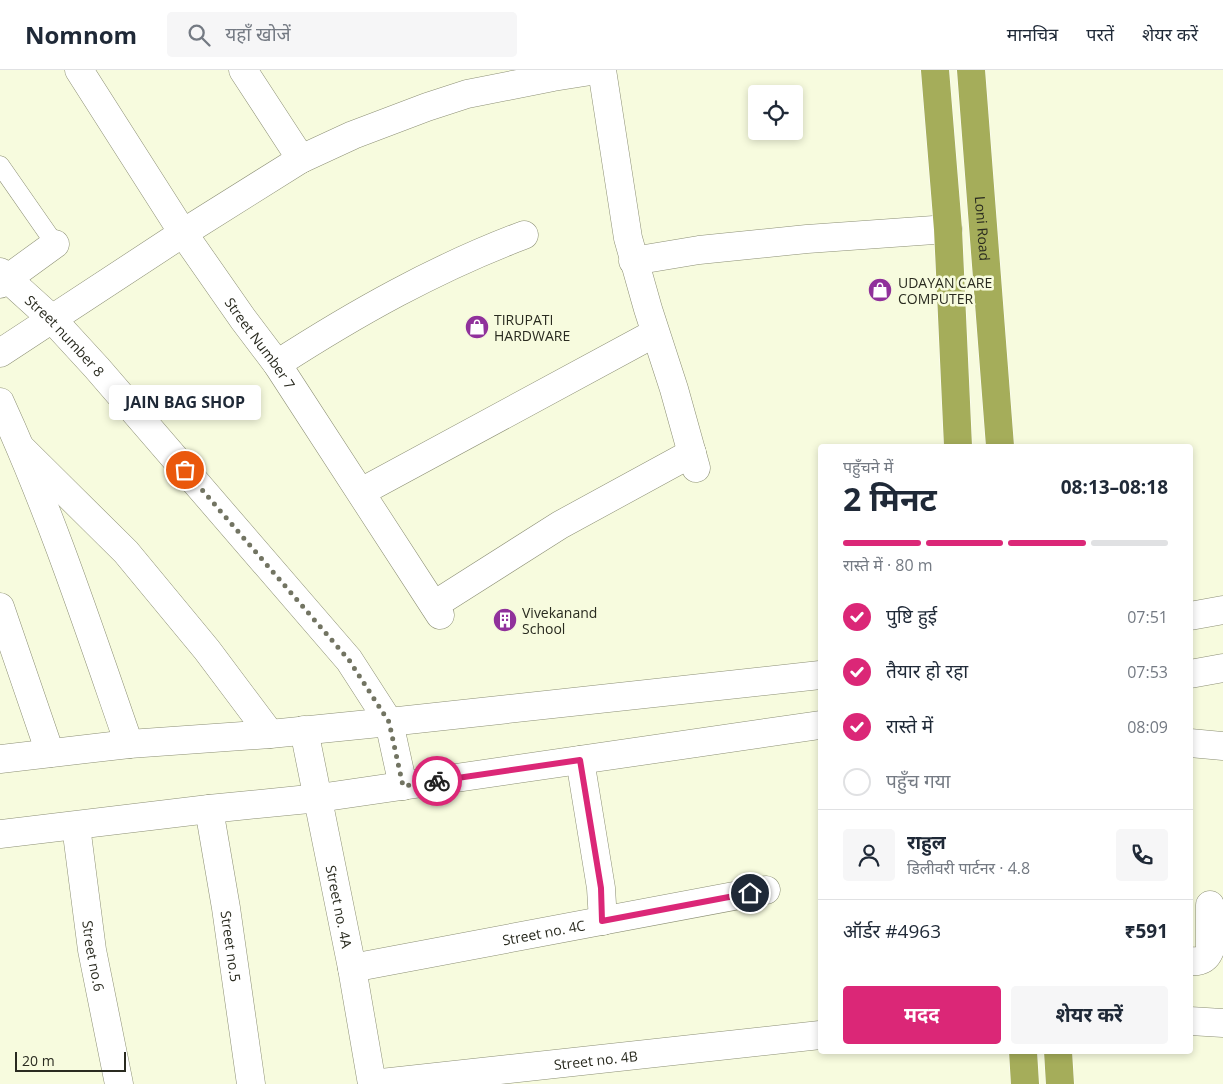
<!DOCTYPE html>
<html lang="hi">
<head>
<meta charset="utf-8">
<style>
	:root { --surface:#fff; --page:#f6f6f7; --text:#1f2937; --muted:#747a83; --line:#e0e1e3; --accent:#db2777 }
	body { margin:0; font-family:"Open Sans","Noto Sans Devanagari",sans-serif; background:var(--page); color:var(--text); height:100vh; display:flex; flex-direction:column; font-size:19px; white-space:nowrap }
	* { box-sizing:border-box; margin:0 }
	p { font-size:16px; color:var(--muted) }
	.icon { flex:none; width:28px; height:28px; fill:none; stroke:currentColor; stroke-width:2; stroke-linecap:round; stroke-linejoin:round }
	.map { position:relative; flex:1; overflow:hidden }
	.panel { position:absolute; left:818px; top:374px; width:375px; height:610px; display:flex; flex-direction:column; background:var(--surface); border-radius:5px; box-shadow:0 2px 8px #0003 }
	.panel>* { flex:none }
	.fabs { position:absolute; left:748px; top:15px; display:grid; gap:10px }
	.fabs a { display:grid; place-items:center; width:55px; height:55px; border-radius:5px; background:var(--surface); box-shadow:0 2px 8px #0003; font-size:25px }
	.scale { position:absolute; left:15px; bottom:12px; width:111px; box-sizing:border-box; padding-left:5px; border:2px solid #2a2b20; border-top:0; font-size:14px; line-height:18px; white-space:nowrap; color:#2a2b20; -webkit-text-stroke:4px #f7fbde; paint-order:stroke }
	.pin { position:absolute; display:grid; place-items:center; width:42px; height:42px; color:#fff; margin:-21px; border:2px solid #fff; border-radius:50%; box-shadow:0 1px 5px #0007 }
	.courier { position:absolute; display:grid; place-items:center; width:50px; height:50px; margin:-25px; border:4px solid #db2777; border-radius:50%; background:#fff; color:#222; box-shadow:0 1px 6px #0007 }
	.bubble { position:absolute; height:35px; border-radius:5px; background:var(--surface); box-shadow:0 2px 8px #0003; font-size:16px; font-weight:700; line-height:35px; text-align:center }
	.head em { font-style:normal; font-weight:700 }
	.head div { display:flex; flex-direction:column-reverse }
	.head { display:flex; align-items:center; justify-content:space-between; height:85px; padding:0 25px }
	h1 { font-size:32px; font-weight:700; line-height:38px }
	.bar { display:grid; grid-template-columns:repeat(4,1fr); gap:8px 5px; align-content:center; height:60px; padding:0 25px }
	.bar i { height:6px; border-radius:4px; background:var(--line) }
	.bar .active { background:var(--accent) }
	.bar p { grid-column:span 4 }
	.line { display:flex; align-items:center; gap:12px; padding:0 25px; border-top:1px solid var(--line) }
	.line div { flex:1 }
	.round { display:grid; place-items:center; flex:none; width:52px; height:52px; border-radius:5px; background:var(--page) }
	ol { padding:0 25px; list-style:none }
	li { display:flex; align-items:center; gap:15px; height:55px }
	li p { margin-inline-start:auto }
	li .icon { padding:5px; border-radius:50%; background:var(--accent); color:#fff; stroke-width:4 }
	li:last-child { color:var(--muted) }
	li i { width:28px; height:28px; border:2px solid var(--line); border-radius:50% }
	.primary-button { display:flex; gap:10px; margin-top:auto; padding:10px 25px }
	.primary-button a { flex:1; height:58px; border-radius:5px; background:var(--accent); color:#fff; font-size:20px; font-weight:700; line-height:58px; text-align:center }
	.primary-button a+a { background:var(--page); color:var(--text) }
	header { display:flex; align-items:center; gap:30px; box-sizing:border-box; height:70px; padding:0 25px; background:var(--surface); border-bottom:1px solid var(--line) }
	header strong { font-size:24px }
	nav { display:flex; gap:28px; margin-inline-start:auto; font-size:18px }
	.search { width:350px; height:45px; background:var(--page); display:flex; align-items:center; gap:12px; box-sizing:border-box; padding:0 18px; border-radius:5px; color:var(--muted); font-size:19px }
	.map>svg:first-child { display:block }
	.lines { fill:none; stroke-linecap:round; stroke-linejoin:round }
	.lane-casing { stroke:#8c8f75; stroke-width:19 }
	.street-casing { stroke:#8c8f75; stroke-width:29 }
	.highway-casing { stroke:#fff; stroke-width:29 }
	.lane { stroke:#fff; stroke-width:18 }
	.street { stroke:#fff; stroke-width:28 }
	.highway { stroke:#a5ad5a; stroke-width:28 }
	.done { stroke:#727462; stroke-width:5; stroke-dasharray:0 9 }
	.route { stroke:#db2777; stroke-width:6 }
	.labels { text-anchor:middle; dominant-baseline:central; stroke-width:5; stroke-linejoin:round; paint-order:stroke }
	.street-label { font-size:14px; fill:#2a2b20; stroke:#f7fbde }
	.poi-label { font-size:14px; fill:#2a2b20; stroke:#f7fbde; text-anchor:start }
</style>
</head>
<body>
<header>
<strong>Nomnom</strong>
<div class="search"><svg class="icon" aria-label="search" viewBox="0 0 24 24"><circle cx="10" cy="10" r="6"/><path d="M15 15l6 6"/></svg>यहाँ खोजें</div>
<nav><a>मानचित्र</a><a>परतें</a><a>शेयर करें</a></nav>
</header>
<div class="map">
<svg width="1223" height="1014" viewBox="0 0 1223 1014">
	<rect width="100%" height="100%" fill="#f7fbde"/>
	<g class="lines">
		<!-- lane casing -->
		<g class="lane-casing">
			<polyline id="lane" points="0,95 55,174"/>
		</g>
		<!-- street casing -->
		<g class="street-casing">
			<g id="street">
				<path id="s1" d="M79 0 183 163 243 249 277 294 440 545"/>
				<polyline points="243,0 301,89"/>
				<polyline points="602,0 628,168 648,239 674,319 696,398"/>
				<polyline points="633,191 699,180 807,169 948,159"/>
				<path id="s2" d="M0 202 52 249 97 298 349 590 389 652 403 716"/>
				<polyline points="0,214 55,174"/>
				<polyline points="0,283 183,163 301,89 353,65 427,37 467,24 553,7 597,0"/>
				<path d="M277 294C356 243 436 198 524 165"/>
				<path d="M0 332C51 443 89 559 129 674"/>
				<polyline points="22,379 126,482 207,580 270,664"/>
				<polyline points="361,422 655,263"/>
				<polyline points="434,535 560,455 692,383"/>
				<polyline points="0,537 50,683"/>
				<polyline points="1190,546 1223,540"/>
				<polyline points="1190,604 1223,598"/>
				<path id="s3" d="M304 660 352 898 372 1014"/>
				<polyline points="1190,673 1223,676"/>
				<polyline points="0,689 129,674 270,664 389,652 820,605"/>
				<polyline points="580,690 601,818 603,851"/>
				<path id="s4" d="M209 739 226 838 251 1014"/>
				<path id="s5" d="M76 756 92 880 119 1014"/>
				<polyline points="0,764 209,739 319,728 820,655"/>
				<path d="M1190 891C1200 892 1206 890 1210 880V835"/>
				<path id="s6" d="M352 898 766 820"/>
				<polyline points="1190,951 1223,953"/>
				<path id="s7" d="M372 1014 820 965"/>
			</g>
		</g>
		<!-- highway casing -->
		<g class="highway-casing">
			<g id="highway">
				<polyline points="935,0 948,159 958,376"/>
				<path id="s8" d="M971 0 1000 376"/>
				<polyline points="1023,981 1025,1014"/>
				<polyline points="1058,981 1060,1014"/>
			</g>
		</g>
		<!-- lane -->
		<use href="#lane" class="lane"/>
		<!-- street -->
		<use href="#street" class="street"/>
		<!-- highway -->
		<use href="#highway" class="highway"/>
	</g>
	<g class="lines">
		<!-- done -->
		<polyline class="done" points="185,400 349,590 389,652 403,716 437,711"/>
		<!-- route -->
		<polyline class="route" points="437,711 580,690 601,818 602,851 750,823"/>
	</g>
	<!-- icons -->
	<defs>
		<g id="shop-disc" transform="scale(1.25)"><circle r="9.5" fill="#90319b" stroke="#f7fbde"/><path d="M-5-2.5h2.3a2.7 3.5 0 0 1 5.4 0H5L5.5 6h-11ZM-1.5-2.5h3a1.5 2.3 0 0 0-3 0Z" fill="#fff"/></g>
		<g id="building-disc" transform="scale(1.25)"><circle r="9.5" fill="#90319b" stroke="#f7fbde"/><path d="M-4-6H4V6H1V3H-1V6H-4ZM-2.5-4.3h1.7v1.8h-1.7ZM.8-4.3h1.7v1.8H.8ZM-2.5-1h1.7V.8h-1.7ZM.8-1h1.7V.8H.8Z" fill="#fff"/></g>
	</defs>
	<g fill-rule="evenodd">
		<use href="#shop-disc" x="880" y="220"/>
		<use href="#shop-disc" x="477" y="257"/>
		<use href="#building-disc" x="505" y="550"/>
	</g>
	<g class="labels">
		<!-- street labels -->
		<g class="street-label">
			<text stroke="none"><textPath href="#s8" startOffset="159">Loni Road</textPath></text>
			<text stroke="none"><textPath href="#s2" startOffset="91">Street number 8</textPath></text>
			<text stroke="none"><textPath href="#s1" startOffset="328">Street Number 7</textPath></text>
			<text stroke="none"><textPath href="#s3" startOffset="180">Street no. 4A</textPath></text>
			<text stroke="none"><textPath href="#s6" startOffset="195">Street no. 4C</textPath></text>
			<text stroke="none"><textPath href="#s4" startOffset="139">Street no.5</textPath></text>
			<text stroke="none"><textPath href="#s5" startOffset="131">Street no.6</textPath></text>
			<text stroke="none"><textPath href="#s7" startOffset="225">Street no. 4B</textPath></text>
		</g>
		<!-- poi labels -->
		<g class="poi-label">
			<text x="898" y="212">UDAYAN CARE<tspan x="898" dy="16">COMPUTER</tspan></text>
			<text x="494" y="249">TIRUPATI<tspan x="494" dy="16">HARDWARE</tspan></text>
			<text x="522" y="542">Vivekanand<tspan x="522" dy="16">School</tspan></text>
		</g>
	</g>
</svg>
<div class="fabs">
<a><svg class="icon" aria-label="locate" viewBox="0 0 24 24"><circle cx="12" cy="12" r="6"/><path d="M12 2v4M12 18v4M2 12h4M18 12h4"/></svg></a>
</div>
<div class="scale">20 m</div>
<div class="pin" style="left:185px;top:400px;background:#ea580c"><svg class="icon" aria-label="bag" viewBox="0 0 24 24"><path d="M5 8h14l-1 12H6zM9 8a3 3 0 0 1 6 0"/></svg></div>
<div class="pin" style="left:750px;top:823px;background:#1f2937"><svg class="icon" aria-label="home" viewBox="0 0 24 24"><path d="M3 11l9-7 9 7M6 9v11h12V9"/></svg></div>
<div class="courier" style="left:437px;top:711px"><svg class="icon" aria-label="bike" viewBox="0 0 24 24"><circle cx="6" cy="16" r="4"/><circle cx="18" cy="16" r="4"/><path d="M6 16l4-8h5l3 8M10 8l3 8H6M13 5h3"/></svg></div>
<div class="bubble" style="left:109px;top:315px;width:152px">JAIN BAG SHOP</div>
<section class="panel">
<div class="head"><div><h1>2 मिनट</h1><p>पहुँचने में</p></div><em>08:13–08:18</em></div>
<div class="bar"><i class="active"></i><i class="active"></i><i class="active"></i><i></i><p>रास्ते में · 80 m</p></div>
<ol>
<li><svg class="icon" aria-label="check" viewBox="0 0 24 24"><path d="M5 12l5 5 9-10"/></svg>पुष्टि हुई<p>07:51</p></li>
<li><svg class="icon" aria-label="check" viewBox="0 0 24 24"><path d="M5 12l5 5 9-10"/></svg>तैयार हो रहा<p>07:53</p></li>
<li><svg class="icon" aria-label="check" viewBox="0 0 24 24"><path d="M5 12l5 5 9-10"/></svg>रास्ते में<p>08:09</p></li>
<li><i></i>पहुँच गया</li>
</ol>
<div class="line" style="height:90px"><a class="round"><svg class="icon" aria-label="person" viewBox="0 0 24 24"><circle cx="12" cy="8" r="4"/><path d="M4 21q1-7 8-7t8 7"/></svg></a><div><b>राहुल</b><p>डिलीवरी पार्टनर · 4.8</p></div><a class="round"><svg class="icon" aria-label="phone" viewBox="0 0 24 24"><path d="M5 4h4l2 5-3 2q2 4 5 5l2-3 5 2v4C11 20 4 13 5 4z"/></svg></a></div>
<div class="line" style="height:65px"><div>ऑर्डर #4963</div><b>₹591</b></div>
<div class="primary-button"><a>मदद</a><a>शेयर करें</a></div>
</section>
</div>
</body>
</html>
